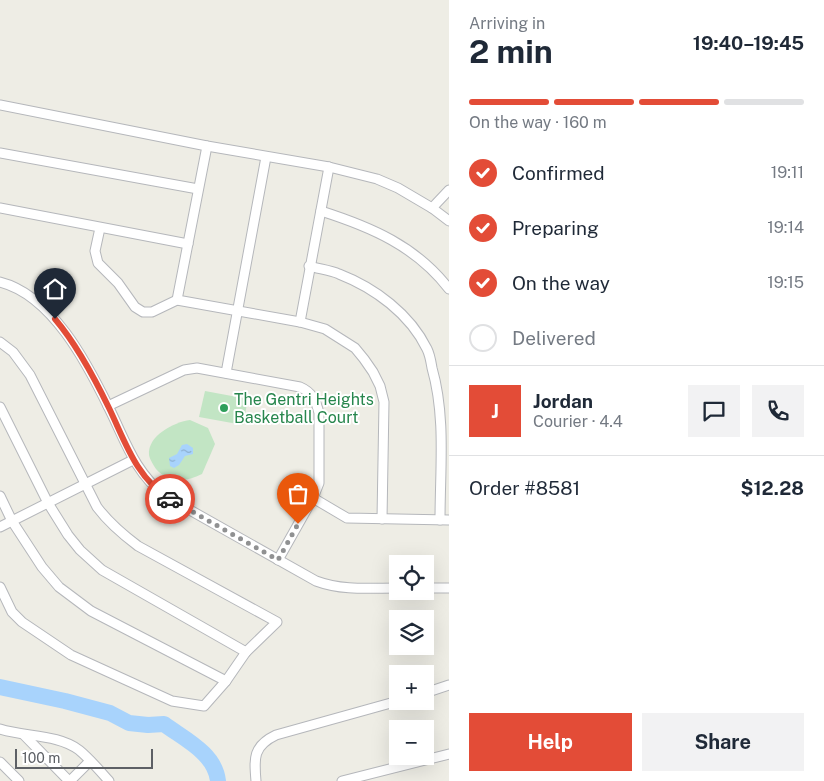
<!DOCTYPE html>
<html lang="en">
<head>
<meta charset="utf-8">
<style>
	:root { --surface:#fff; --page:#f2f2f3; --text:#1f2937; --muted:#747a83; --line:#e0e1e3; --accent:#e34c37 }
	body { margin:0; font-family:"Public Sans",sans-serif; background:var(--page); color:var(--text); height:100vh; display:flex; flex-direction:column; font-size:19px; white-space:nowrap }
	* { box-sizing:border-box; margin:0 }
	p { font-size:16px; color:var(--muted) }
	.icon { flex:none; width:28px; height:28px; fill:none; stroke:currentColor; stroke-width:2; stroke-linecap:round; stroke-linejoin:round }
	.map { position:relative; flex:1; overflow:hidden }
	.sheet { display:flex; flex-direction:column; background:var(--surface); width:375px }
	.sheet>* { flex:none }
	.buttons { position:absolute; left:389px; top:555px; display:grid; gap:10px }
	.buttons a { display:grid; place-items:center; width:45px; height:45px; border-radius:0px; background:var(--surface); box-shadow:0 5px 20px #0002; font-size:25px }
	.scale { position:absolute; left:15px; bottom:12px; width:138px; box-sizing:border-box; padding-left:5px; border:2px solid #5d6065; border-top:0; font-size:14px; line-height:18px; white-space:nowrap; color:#5d6065; -webkit-text-stroke:4px #fff; paint-order:stroke }
	.pin { position:absolute; display:grid; place-items:center; width:42px; height:42px; color:#fff; margin:-51px -21px; border-radius:50% 50% 50% 0; rotate:-45deg; box-shadow:0 0 5px #0007 }
	.pin .icon { rotate:45deg }
	.courier { position:absolute; display:grid; place-items:center; width:50px; height:50px; margin:-25px; border:4px solid #e34c37; border-radius:50%; background:#fff; color:#222; box-shadow:0 1px 6px #0007 }
	.summary em { font-style:normal; font-weight:700 }
	.summary div { display:flex; flex-direction:column-reverse }
	.summary { display:flex; align-items:center; justify-content:space-between; height:85px; padding:0 20px }
	h1 { font-size:32px; font-weight:700; line-height:38px }
	.bar { display:grid; grid-template-columns:repeat(4,1fr); gap:8px 5px; align-content:center; height:60px; padding:0 20px }
	.bar i { height:6px; border-radius:4px; background:var(--line) }
	.bar .active { background:var(--accent) }
	.bar p { grid-column:span 4 }
	.line { display:flex; align-items:center; gap:12px; padding:0 20px; border-top:1px solid var(--line) }
	.line div { flex:1 }
	.round { display:grid; place-items:center; flex:none; width:52px; height:52px; border-radius:0px; background:var(--page) }
	ol { padding:0 20px; list-style:none }
	li { display:flex; align-items:center; gap:15px; height:55px }
	li p { margin-inline-start:auto }
	li .icon { padding:5px; border-radius:50%; background:var(--accent); color:#fff; stroke-width:4 }
	li:last-child { color:var(--muted) }
	li i { width:28px; height:28px; border:2px solid var(--line); border-radius:50% }
	.cta { display:flex; gap:10px; margin-top:auto; padding:10px 20px }
	.cta a { flex:1; height:58px; border-radius:0px; background:var(--accent); color:#fff; font-size:20px; font-weight:700; line-height:58px; text-align:center }
	.cta a+a { background:var(--page); color:var(--text) }
	main { display:flex; flex:1; min-height:0 }
	.map>svg:first-child { display:block }
	.garden { fill:#c2e5c4 }
	.water { fill:url(#water-ripples) }
	.lines { fill:none; stroke-linecap:round; stroke-linejoin:round }
	.river { stroke:#a8d3fc; stroke-width:16 }
	.minor-casing { stroke:#b5b7bb; stroke-width:11 }
	.minor { stroke:#fff; stroke-width:9 }
	.done { stroke:#909192; stroke-width:5; stroke-dasharray:0 9 }
	.route { stroke:#e34c37; stroke-width:6 }
	.leisure-dot { fill:#2e9e5b; stroke:#fff; stroke-width:2 }
	.labels { text-anchor:middle; dominant-baseline:central; stroke-width:4; stroke-linejoin:round; paint-order:stroke }
	.leisure-label { font-size:16px; fill:#27864d; stroke:#fff; text-anchor:start }
</style>
</head>
<body>
<main>
<div class="map">
<svg width="449" height="781" viewBox="0 0 449 781">
	<defs>
		<pattern id="water-ripples" width="26" height="14" patternUnits="userSpaceOnUse" patternTransform="scale(1.25)"><rect width="26" height="14" fill="#a8d3fc"/><path d="M2 4q2-2 4 0t4 0M15 11q2-2 4 0t4 0" fill="none" stroke="#8cafd0"/></pattern>
	</defs>
	<rect width="100%" height="100%" fill="#eeede5"/>
	<!-- garden -->
	<g class="garden">
		<polygon points="205,391 248,399 243,425 199,417"/>
		<path d="M190 420 208 428 215 444 202 474C186 482 169 484 156 469 154 466 150 460 149 455 147 436 174 422 190 420Z"/>
	</g>
	<!-- water -->
	<polygon class="water" points="187,444 193,448 193,454 185,456 179,465 174,468 170,466 169,458 177,454 182,445"/>
	<g class="lines">
		<!-- river -->
		<path class="river" d="M0 687 65 701 110 713 129 723 148 725 164 724C184 739 215 753 218 781"/>
		<!-- minor casing -->
		<g class="minor-casing">
			<g id="minor">
				<polyline points="0,105 207,146 329,167 377,179 398,188 432,208 449,221"/>
				<polyline points="0,153 198,189"/>
				<polyline points="0,208 188,244"/>
				<polyline points="432,208 449,190"/>
				<path d="M321 211C371 227 416 246 449 289"/>
				<polyline points="100,228 95,251 98,263 118,283 135,307 143,312 152,312 177,300 300,322 325,329 355,348 364,359 373,372 380,386 384,402 382,519"/>
				<path d="M309 266C319 269 330 270 339 274 375 288 410 314 427 349 430 355 431 362 432 368 446 417 440 469 440 520"/>
				<path d="M0 282C52 295 87 363 109 408 126 442 134 471 165 496L316 581C343 591 370 588 398 588"/>
				<polyline points="177,300 207,146"/>
				<polyline points="300,322 329,167"/>
				<path d="M0 342 13 352 30 375 97 507C109 523 122 534 138 546L277 622 246 652 226 681 204 706 172 701 71 655 22 622 12 612 0 587"/>
				<polyline points="226,373 266,157"/>
				<path d="M108 406 184 370 197 368 300 387C312 392 316 401 319 413V483L313 498 278 560"/>
				<polyline points="0,407 48,503 68,535 80,550 102,570 246,652"/>
				<polyline points="0,496 12,521 42,567 59,587 91,611 226,681"/>
				<polyline points="313,498 347,518 449,520"/>
				<polyline points="0,527 133,460"/>
				<polyline points="425,588 449,588"/>
				<polyline points="425,693 449,685"/>
				<path d="M0 729C25 737 58 734 79 750 90 759 100 771 109 781"/>
				<polyline points="24,735 69,781"/>
				<polyline points="0,762 19,781"/>
				<polyline points="70,781 90,761"/>
				<path d="M256 781C254 758 253 746 276 735L398 701"/>
				<polyline points="342,781 449,754"/>
			</g>
		</g>
		<!-- minor -->
		<use href="#minor" class="minor"/>
	</g>
	<g class="lines">
		<!-- done -->
		<polyline class="done" points="170,499 278,560 298,524"/>
		<!-- route -->
		<path class="route" d="M55 319C77 345 94 377 109 408 125 441 136 478 170 499"/>
	</g>
	<!-- markers -->
	<circle class="leisure-dot" cx="224" cy="408" r="5"/>
	<g class="labels">
		<!-- leisure labels -->
		<g class="leisure-label">
			<text x="234" y="399">The Gentri Heights<tspan x="234" dy="18">Basketball Court</tspan></text>
		</g>
	</g>
</svg>
<div class="buttons">
<a><svg class="icon" aria-label="locate" viewBox="0 0 24 24"><circle cx="12" cy="12" r="6"/><path d="M12 2v4M12 18v4M2 12h4M18 12h4"/></svg></a>
<a><svg class="icon" aria-label="layers" viewBox="0 0 24 24"><path d="M12 4l9 5-9 5-9-5zM3 14l9 5 9-5"/></svg></a>
<a>+</a>
<a>−</a>
</div>
<div class="scale">100 m</div>
<div class="pin" style="left:298px;top:524px;background:#ea580c"><svg class="icon" aria-label="bag" viewBox="0 0 24 24"><path d="M5 8h14l-1 12H6zM9 8a3 3 0 0 1 6 0"/></svg></div>
<div class="pin" style="left:55px;top:319px;background:#1f2937"><svg class="icon" aria-label="home" viewBox="0 0 24 24"><path d="M3 11l9-7 9 7M6 9v11h12V9"/></svg></div>
<div class="courier" style="left:170px;top:499px"><svg class="icon" aria-label="car" viewBox="0 0 24 24"><path d="M5 17H2v-5l4-1 3-4h7l3 4 3 1v5h-3M9 17h6M6 11h13"/><circle cx="7" cy="17" r="2"/><circle cx="17" cy="17" r="2"/></svg></div>
</div>
<section class="sheet">
<div class="summary"><div><h1>2 min</h1><p>Arriving in</p></div><em>19:40–19:45</em></div>
<div class="bar"><i class="active"></i><i class="active"></i><i class="active"></i><i></i><p>On the way · 160 m</p></div>
<ol>
<li><svg class="icon" aria-label="check" viewBox="0 0 24 24"><path d="M5 12l5 5 9-10"/></svg>Confirmed<p>19:11</p></li>
<li><svg class="icon" aria-label="check" viewBox="0 0 24 24"><path d="M5 12l5 5 9-10"/></svg>Preparing<p>19:14</p></li>
<li><svg class="icon" aria-label="check" viewBox="0 0 24 24"><path d="M5 12l5 5 9-10"/></svg>On the way<p>19:15</p></li>
<li><i></i>Delivered</li>
</ol>
<div class="line" style="height:90px"><b class="round" style="background:var(--accent);color:#fff">J</b><div><b>Jordan</b><p>Courier · 4.4</p></div><a class="round"><svg class="icon" aria-label="chat" viewBox="0 0 24 24"><path d="M4 5h16v11H9l-5 4z"/></svg></a><a class="round"><svg class="icon" aria-label="phone" viewBox="0 0 24 24"><path d="M5 4h4l2 5-3 2q2 4 5 5l2-3 5 2v4C11 20 4 13 5 4z"/></svg></a></div>
<div class="line" style="height:65px"><div>Order #8581</div><b>$12.28</b></div>
<div class="cta"><a>Help</a><a>Share</a></div>
</section>
</main>
</body>
</html>
